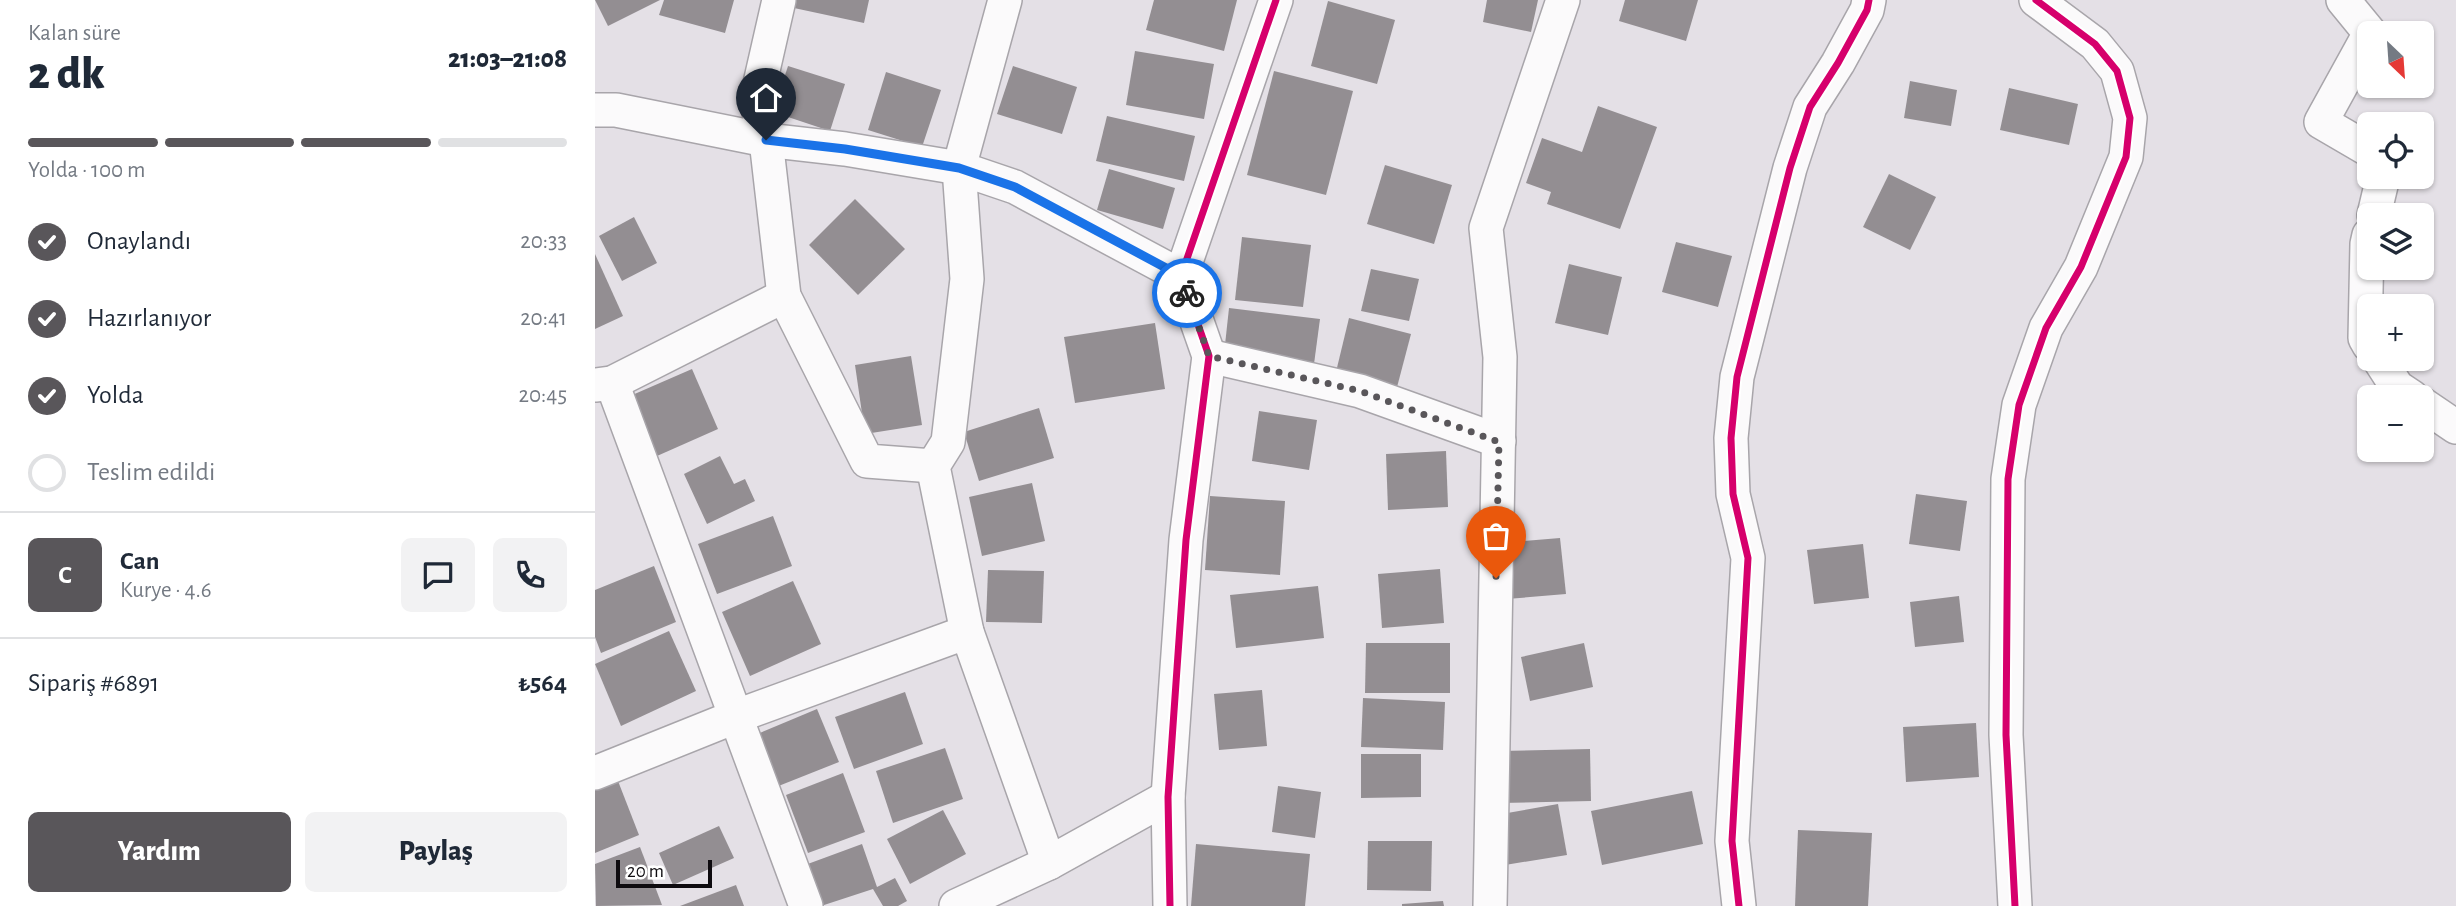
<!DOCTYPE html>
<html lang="tr">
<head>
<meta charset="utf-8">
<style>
	:root { --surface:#fff; --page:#f2f2f3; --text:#1f2937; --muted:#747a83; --line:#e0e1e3; --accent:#59565a }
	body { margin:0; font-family:"Alegreya Sans",sans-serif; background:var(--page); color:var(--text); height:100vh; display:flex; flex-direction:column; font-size:26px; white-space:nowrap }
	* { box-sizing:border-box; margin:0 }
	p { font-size:23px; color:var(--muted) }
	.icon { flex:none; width:38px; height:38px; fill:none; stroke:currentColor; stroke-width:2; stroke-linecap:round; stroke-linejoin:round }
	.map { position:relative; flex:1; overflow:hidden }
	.panel { display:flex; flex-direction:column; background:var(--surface); width:595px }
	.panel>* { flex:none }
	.needle { width:46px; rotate:155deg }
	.buttons { position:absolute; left:1762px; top:21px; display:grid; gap:14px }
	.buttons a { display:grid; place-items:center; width:77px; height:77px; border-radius:10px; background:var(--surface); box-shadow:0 2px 5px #0004; font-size:35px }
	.scale { position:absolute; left:21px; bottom:18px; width:96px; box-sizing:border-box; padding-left:7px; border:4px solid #0e0b0f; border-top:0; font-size:19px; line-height:24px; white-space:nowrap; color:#0e0b0f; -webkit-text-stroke:5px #fff; paint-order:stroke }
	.pin { position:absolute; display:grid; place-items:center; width:60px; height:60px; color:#fff; margin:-72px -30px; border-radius:50% 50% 50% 0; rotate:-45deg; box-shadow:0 0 7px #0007 }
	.pin .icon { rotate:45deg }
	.courier { position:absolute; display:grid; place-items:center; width:70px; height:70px; margin:-35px; border:5px solid #1a73e8; border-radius:50%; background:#fff; color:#222; box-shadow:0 2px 9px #0007 }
	.overview em { font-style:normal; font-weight:800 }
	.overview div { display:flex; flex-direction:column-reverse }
	.overview { display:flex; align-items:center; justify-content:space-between; height:119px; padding:0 28px }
	h1 { font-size:46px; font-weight:800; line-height:52px }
	.bar { display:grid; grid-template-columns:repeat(4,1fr); gap:10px 7px; align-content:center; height:84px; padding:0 28px }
	.bar i { height:9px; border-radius:5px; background:var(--line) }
	.bar .on { background:var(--accent) }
	.bar p { grid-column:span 4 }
	.line { display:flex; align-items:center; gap:18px; padding:0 28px; border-top:2px solid var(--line) }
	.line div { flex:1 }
	.round { display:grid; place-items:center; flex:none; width:74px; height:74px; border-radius:10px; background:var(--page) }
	ol { padding:0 28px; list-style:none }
	li { display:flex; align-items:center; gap:21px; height:77px }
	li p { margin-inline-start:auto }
	li .icon { padding:7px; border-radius:50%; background:var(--accent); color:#fff; stroke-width:4 }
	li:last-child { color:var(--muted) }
	li i { width:38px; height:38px; border:4px solid var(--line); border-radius:50% }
	.button { display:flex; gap:14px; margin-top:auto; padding:14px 28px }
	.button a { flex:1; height:80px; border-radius:10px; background:var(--accent); color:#fff; font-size:28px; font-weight:800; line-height:80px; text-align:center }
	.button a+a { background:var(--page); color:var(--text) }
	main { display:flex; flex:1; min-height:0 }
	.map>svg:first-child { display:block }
	.building { fill:#938e92 }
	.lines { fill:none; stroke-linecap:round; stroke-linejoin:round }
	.minor-casing { stroke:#a8a5aa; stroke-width:36 }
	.minor { stroke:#fbfafb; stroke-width:33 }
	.cycleway-casing { stroke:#fff; stroke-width:11 }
	.cycleway { stroke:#d6006c; stroke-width:7 }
	.done { stroke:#59565a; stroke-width:7; stroke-dasharray:0 12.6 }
	.route { stroke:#1a73e8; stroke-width:9 }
</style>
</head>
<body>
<main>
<section class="panel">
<div class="overview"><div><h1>2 dk</h1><p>Kalan süre</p></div><em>21:03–21:08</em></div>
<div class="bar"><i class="on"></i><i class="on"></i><i class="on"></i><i></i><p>Yolda · 100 m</p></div>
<ol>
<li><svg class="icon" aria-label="check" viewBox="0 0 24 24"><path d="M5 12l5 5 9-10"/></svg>Onaylandı<p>20:33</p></li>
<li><svg class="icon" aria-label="check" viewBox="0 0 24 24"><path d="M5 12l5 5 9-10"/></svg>Hazırlanıyor<p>20:41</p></li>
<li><svg class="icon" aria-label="check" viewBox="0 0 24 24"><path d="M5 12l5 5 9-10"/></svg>Yolda<p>20:45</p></li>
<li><i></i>Teslim edildi</li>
</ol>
<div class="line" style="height:126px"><b class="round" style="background:var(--accent);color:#fff">C</b><div><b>Can</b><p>Kurye · 4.6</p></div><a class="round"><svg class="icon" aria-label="chat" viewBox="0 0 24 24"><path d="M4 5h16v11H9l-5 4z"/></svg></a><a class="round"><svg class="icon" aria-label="phone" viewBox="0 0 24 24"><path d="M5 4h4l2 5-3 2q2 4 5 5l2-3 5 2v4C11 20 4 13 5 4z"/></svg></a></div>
<div class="line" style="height:91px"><div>Sipariş #6891</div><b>₺564</b></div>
<div class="button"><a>Yardım</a><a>Paylaş</a></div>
</section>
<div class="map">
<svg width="1861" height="906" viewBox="0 0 1861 906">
	<rect width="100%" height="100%" fill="#e4e0e6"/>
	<!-- building -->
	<g class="building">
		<polygon points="0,0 65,0 13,26"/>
		<polygon points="69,0 139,0 130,33 64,15"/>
		<polygon points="201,0 274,0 269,23 199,8"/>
		<polygon points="559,0 642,0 629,51 551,30"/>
		<polygon points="892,0 943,0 936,32 888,22"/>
		<polygon points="1030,0 1103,0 1091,41 1024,21"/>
		<polygon points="733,1 800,20 782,84 716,66"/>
		<polygon points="540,51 619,64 609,119 531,105"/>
		<polygon points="193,66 250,84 235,131 178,112"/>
		<polygon points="418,66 482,87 467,134 402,114"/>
		<polygon points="679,71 758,91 731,195 652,175"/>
		<polygon points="291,72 346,90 327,147 273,130"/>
		<polygon points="1315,81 1362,90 1356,126 1309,118"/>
		<polygon points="1414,88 1483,104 1474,145 1405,130"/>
		<polygon points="1003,106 1062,127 1025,229 952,204 956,192 931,183 947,138 987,152"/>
		<polygon points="512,116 600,136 589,181 501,161"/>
		<polygon points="790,165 857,185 839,244 772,224"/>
		<polygon points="514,169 580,188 568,229 502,210"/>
		<polygon points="1294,174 1341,197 1315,250 1268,227"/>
		<polygon points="260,199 310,249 263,295 214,245"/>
		<polygon points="39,217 62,263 27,281 4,236"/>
		<polygon points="647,237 716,245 708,307 640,300"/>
		<polygon points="1081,242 1137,256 1123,307 1067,292"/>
		<polygon points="0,254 28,316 0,329"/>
		<polygon points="974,264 1027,277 1013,335 960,323"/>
		<polygon points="776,269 824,279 814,321 766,311"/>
		<polygon points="634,308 725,319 719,364 629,354"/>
		<polygon points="754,318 816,334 801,391 740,376"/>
		<polygon points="560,323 570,389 480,403 469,337"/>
		<polygon points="316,356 327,425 270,434 260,365"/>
		<polygon points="97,369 123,429 62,456 35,396"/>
		<polygon points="444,408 459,458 384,481 369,432"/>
		<polygon points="664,411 722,420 714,470 657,461"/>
		<polygon points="851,451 853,507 793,510 791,454"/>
		<polygon points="125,456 139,484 150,479 160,501 112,524 89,474"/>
		<polygon points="437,483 450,541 387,556 374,497"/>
		<polygon points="1321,494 1372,501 1365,551 1314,544"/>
		<polygon points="615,496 690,501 685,575 610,570"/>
		<polygon points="178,516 197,566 122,594 103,544"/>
		<polygon points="965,538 971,594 912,599 907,543"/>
		<polygon points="1268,544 1274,598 1219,604 1212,550"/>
		<polygon points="59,566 81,622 6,653 0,637 0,590"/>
		<polygon points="845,569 849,623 787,628 783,574"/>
		<polygon points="393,570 449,571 447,623 391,622"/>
		<polygon points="198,581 226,644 155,676 127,612"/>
		<polygon points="723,586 729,638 641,648 635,595"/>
		<polygon points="1364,596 1369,642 1320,647 1315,602"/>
		<polygon points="74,631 101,691 26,726 0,664"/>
		<polygon points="771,643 855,643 855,693 770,693"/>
		<polygon points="989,643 998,687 935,701 926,657"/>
		<polygon points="667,690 672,746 624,750 619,694"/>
		<polygon points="310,692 328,744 259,769 240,717"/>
		<polygon points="768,698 850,702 848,750 766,747"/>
		<polygon points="222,709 244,762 181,787 160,735"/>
		<polygon points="1381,723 1384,777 1311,782 1308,727"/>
		<polygon points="350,748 368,799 298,823 281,771"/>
		<polygon points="995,749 996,801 905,803 904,751"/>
		<polygon points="766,754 826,754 826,797 766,798"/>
		<polygon points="248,773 270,832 213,853 191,795"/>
		<polygon points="23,781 44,835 0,853 0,790"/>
		<polygon points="683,786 726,792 720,838 677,832"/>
		<polygon points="1097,791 1108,844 1007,865 996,811"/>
		<polygon points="963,804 972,855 910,865 901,815"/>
		<polygon points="348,810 371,854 315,884 292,839"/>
		<polygon points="124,826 139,858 78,885 64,853"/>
		<polygon points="1203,830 1277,833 1273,906 1200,906"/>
		<polygon points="773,841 837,841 836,891 772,890"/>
		<polygon points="267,844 282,887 300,878 312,901 303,906 288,906 278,889 226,906 210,865"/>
		<polygon points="601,844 715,854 710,906 596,906"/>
		<polygon points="45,847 67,905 1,906 0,864"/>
		<polygon points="141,885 149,906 85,906"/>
		<polygon points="848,901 849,906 807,906 807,904"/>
	</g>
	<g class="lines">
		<!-- minor casing -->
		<g class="minor-casing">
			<g id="minor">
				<polyline points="184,0 161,101 171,140 189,296 272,461 338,466"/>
				<polyline points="410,0 364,168 372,279 353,442 338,466 372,632 454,863"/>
				<polyline points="1748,0 1775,33 1726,122 1774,150"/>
				<polyline points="0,110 21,110 171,140 250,149 364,168 420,187 586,276"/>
				<polyline points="1779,215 1788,177"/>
				<polyline points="1774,235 1772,244 1770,338 1774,345"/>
				<polyline points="614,356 765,391 904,441"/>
				<polyline points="1784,359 1802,387 1817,397"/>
				<polyline points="17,383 211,906"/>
				<polyline points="0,385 17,383 189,296"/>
				<polyline points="1827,404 1861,427"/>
				<polyline points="0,773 142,716 372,632"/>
				<polyline points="361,906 454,863 573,797"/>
				<polyline points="575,906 573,797 591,540 614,356 586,276 681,0"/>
				<polyline points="895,906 905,357 891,228 968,0"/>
				<polyline points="1144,906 1137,841 1153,558 1138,494 1136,438 1142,377 1195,168 1215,107 1243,63 1272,10 1274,0"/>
				<polyline points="1420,906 1411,735 1413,479 1424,405 1451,328 1486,267 1531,157 1535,118 1522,71 1500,44 1441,0"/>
			</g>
		</g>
		<!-- minor -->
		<use href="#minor" class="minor"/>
		<!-- cycleway casing -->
		<g class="cycleway-casing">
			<g id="cycleway">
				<polyline points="575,906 573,797 591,540 614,356 586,276 681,0"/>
				<polyline points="1144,906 1137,841 1153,558 1138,494 1136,438 1142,377 1195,168 1215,107 1243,63 1272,10 1274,0"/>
				<polyline points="1420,906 1411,735 1413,479 1424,405 1451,328 1486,267 1531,157 1535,118 1522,71 1500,44 1441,0"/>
			</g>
		</g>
		<!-- cycleway -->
		<use href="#cycleway" class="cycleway"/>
	</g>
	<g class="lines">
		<!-- done -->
		<polyline class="done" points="592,293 614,356 765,391 904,442 901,578"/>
		<!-- route -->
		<polyline class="route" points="171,140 250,149 364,168 420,187 586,276 592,293"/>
	</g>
</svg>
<div class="buttons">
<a><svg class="needle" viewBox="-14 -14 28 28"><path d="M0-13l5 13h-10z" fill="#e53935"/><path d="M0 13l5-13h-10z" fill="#747a83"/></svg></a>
<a><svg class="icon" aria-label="locate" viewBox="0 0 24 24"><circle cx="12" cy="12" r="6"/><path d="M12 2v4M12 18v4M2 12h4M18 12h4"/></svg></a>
<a><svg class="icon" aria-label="layers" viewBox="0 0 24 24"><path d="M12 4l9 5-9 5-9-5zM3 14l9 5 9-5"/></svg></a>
<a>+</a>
<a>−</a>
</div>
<div class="scale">20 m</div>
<div class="pin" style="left:901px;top:578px;background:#ea580c"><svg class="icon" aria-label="bag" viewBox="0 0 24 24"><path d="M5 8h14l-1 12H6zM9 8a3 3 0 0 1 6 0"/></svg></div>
<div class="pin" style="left:171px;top:140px;background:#1f2937"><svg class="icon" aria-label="home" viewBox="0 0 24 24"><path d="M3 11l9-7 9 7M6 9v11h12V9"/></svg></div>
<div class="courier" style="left:592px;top:293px"><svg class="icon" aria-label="bike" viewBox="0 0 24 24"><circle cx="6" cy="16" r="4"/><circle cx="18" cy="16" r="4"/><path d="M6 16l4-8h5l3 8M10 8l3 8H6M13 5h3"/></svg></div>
</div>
</main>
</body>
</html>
